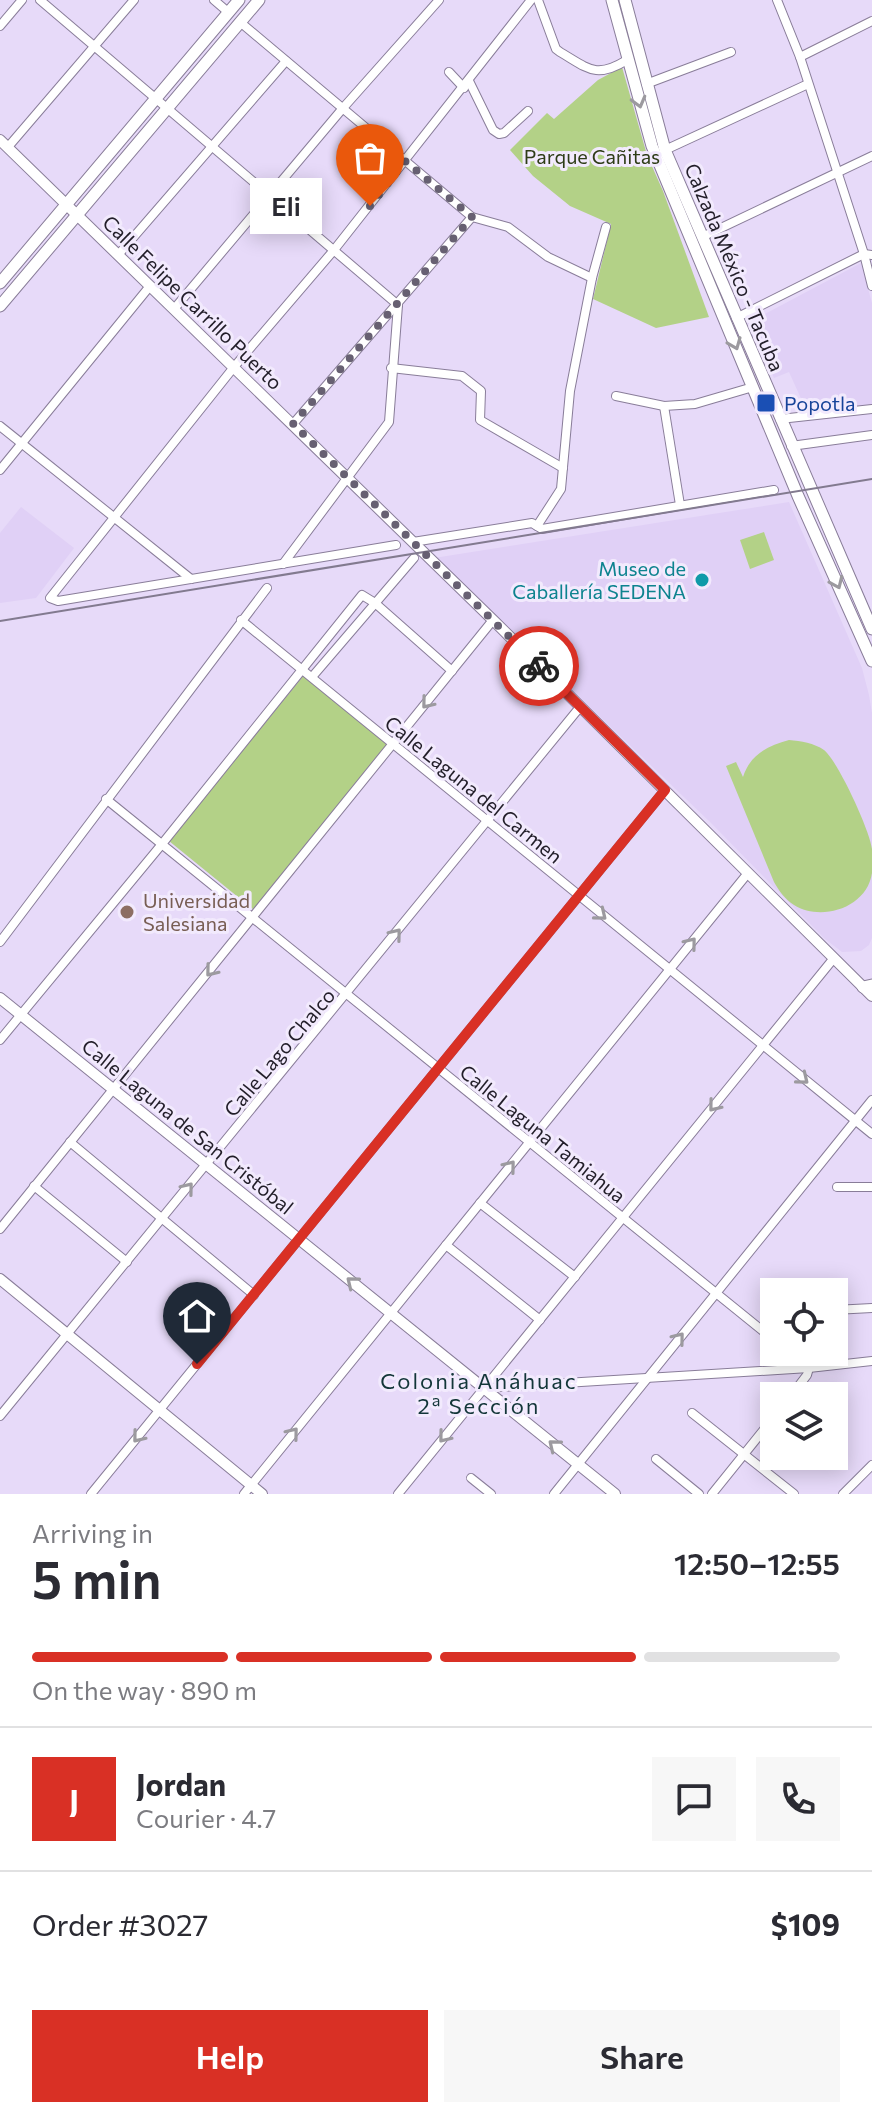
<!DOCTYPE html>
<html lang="en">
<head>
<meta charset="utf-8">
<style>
	:root { --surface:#fff; --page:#f7f7f7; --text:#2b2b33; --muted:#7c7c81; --line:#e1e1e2; --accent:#d93025 }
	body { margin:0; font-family:Commissioner,sans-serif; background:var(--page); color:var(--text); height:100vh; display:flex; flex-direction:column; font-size:30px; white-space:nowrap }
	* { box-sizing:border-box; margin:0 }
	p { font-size:26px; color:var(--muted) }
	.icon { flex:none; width:44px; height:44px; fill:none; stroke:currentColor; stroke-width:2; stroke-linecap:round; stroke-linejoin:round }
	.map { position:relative; height:1494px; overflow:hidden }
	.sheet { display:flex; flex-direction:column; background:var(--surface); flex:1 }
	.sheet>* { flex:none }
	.controls { position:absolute; left:760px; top:1278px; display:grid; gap:16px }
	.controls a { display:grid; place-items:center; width:88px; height:88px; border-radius:0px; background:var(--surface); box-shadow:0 4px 20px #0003; font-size:40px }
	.pin { position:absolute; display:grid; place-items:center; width:68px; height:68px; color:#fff; margin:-82px -34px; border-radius:50% 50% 50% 0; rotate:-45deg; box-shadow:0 0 8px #0007 }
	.pin .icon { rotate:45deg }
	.courier { position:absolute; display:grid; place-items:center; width:80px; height:80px; margin:-40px; border:6px solid #d93025; border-radius:50%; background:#fff; color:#222; box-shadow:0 2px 10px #0007 }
	.bubble { position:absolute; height:56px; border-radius:0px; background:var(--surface); box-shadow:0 4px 20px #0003; font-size:26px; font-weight:600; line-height:56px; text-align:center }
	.overview em { font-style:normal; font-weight:600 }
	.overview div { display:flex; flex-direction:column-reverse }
	.overview { display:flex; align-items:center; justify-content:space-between; height:136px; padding:0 32px }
	h1 { font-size:52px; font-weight:600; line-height:60px }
	.bar { display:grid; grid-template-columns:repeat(4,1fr); gap:12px 8px; align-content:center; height:96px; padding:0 32px }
	.bar i { height:10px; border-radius:6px; background:var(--line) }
	.bar .active { background:var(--accent) }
	.bar p { grid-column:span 4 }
	.line { display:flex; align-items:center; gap:20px; padding:0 32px; border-top:2px solid var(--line) }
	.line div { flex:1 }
	.round { display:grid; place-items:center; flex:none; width:84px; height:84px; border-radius:0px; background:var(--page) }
	.action { display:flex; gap:16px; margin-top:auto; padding:16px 32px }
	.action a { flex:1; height:92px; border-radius:0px; background:var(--accent); color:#fff; font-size:32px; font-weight:600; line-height:92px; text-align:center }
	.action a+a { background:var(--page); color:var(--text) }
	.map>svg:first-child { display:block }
	.built { fill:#e0d0f6 }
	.green { fill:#b3d187 }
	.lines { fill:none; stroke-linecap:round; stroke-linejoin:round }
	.minor-casing { stroke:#897d99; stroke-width:10 }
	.tertiary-casing { stroke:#897d99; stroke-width:12 }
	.secondary-casing { stroke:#897d99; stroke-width:13 }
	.minor { stroke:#fff; stroke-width:8 }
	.tertiary { stroke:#fff; stroke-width:10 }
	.secondary { stroke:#fff; stroke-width:11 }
	.rail { stroke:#827a8f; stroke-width:2 }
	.oneway { stroke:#9c9a9f }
	.done { stroke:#676072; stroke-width:8; stroke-dasharray:0 14.4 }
	.route { stroke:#d93025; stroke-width:10 }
	.transit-dot { fill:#1a4fb4; stroke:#f2eafd; stroke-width:3 }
	.culture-dot { fill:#0f9aa8; stroke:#f2eafd; stroke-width:3 }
	.education-dot { fill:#8d6e63; stroke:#f2eafd; stroke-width:3 }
	.labels { text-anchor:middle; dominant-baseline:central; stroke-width:6; stroke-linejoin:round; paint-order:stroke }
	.park-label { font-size:20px; fill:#2e3c17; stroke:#f2eafd }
	.street-label { font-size:20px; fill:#221e29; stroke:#f2eafd }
	.transit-label { font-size:20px; fill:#164399; stroke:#f2eafd; text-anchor:start }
	.culture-label { font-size:20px; fill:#0d838f; stroke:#f2eafd; text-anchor:end }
	.education-label { font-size:20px; fill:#785e54; stroke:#f2eafd; text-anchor:start }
	.neighbourhood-label { font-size:22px; letter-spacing:2px; fill:#133639; stroke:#f2eafd }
</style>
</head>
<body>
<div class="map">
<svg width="872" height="1494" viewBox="0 0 872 1494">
	<rect width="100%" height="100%" fill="#e7daf9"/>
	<!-- built -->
	<g class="built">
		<polygon points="861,263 872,303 872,408 808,414 789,372 774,378 748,323"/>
		<polygon points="789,502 862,668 869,695 872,713 872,938 869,945 861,951 842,952 825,939 710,822 434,558"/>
		<polygon points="21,507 74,548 36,598 0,603 0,533"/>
	</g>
	<!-- green -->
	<g class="green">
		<polygon points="622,67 647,155 663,191 709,317 656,328 593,299 611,224 570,206 533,176 510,150 547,113 554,119 598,80"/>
		<polygon points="764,532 774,560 750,569 740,540"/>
		<polygon points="304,675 389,744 254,910 169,841"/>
		<path d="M789 740C801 741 814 743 824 750 838 761 870 831 872 849 872 856 872 866 872 873 867 908 821 922 794 905 785 899 779 891 774 882L726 766 736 762 743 777C750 755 767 746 789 740Z"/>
	</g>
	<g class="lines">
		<!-- minor casing -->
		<g class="minor-casing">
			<g id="minor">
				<polyline points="40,0 398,305"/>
				<polyline points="214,0 228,12"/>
				<path d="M538 0 556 49 560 52C589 69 596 79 627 60"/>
				<polyline points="777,0 800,57 864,254 872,286"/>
				<polyline points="240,22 472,217 508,227 548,257 592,278"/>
				<polyline points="0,26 22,0"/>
				<polyline points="800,57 872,21"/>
				<polyline points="449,72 464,88"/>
				<polyline points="469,81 493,130 499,134 504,133 528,111"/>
				<polyline points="646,84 731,52"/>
				<polyline points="8,147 134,0"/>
				<polyline points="665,150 808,84"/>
				<polyline points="702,237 872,156"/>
				<polyline points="118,255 286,61"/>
				<polyline points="174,309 343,108 439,0"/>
				<polyline points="736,318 864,254 872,255"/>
				<polyline points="391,368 462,376 481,391 480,420 563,468"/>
				<polyline points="616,396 664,406 695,404 753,387"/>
				<polyline points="664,406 680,505"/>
				<polyline points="780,419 872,409"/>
				<polyline points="293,424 472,217"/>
				<polyline points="0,426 191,579"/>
				<polyline points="791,446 872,435"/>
				<polyline points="0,470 150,286"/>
				<polyline points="537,526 561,489 570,391 592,278 606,227"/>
				<polyline points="413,542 532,523 542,529 774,490"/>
				<polyline points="396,545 58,601 50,598 234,367 334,250 531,0"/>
				<polyline points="283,564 389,422 398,305"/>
				<polyline points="241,620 872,1134"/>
				<polyline points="312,677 414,558"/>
				<polyline points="106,799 774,1340"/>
				<polyline points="0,942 267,588"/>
				<polyline points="0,1040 162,844 362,595 375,603 452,671"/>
				<polyline points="70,1142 254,1295"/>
				<polyline points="34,1186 127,1262"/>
				<polyline points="837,1187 872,1187"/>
				<polyline points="480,1203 575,1277"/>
				<polyline points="0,1229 493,620"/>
				<polyline points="446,1245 540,1320"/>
				<polyline points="834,1310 872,1308"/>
				<polyline points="789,1352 809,1368 807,1375 791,1396"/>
				<polyline points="484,1388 809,1368 872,1361"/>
				<polyline points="692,1413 794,1494"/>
				<polyline points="0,1416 580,707"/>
				<polyline points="656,1459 699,1494"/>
				<polyline points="471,1478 491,1494"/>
				<polyline points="91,1494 665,790"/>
				<polyline points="244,1494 748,873"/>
				<polyline points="398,1494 834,958"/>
				<polyline points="554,1494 872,1100"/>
				<polyline points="712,1494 774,1417"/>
				<polyline points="843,1494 872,1465"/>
			</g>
		</g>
		<!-- tertiary casing -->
		<g class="tertiary-casing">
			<g id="tertiary">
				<polyline points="0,140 493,620 872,996"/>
				<polyline points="0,998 615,1494"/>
				<polyline points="0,1279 262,1494"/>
			</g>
		</g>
		<!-- secondary casing -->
		<g class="secondary-casing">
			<g id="secondary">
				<polyline points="612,0 652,146 798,496 872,661"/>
				<polyline points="625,0 665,150 872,629"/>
				<polyline points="0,283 239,0"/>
				<polyline points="0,306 259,0"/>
				<polyline points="863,987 872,985"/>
			</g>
		</g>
		<!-- minor -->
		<use href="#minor" class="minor"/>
		<!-- tertiary -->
		<use href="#tertiary" class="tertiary"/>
		<!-- secondary -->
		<use href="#secondary" class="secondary"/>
		<!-- rail -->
		<polyline class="rail" points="0,621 872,479"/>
	</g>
	<!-- one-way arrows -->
	<defs><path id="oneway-chevron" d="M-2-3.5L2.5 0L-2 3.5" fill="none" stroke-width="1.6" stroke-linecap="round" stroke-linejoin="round" transform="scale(2)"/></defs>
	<g class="oneway">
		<use href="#oneway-chevron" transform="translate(639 102) rotate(75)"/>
		<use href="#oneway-chevron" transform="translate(735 344) rotate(68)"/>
		<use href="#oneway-chevron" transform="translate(837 583) rotate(66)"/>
		<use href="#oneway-chevron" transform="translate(427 703) rotate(129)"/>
		<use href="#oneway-chevron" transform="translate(601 915) rotate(39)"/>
		<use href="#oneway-chevron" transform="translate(396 934) rotate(-51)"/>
		<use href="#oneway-chevron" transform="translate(691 943) rotate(-51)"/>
		<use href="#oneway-chevron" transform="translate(211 971) rotate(129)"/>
		<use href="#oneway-chevron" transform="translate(803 1079) rotate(39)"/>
		<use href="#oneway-chevron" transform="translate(714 1106) rotate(129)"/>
		<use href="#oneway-chevron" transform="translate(510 1166) rotate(-51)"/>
		<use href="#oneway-chevron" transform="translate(188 1188) rotate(-51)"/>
		<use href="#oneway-chevron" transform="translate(352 1282) rotate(-141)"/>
		<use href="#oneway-chevron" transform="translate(679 1338) rotate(-51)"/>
		<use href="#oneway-chevron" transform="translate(293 1433) rotate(-51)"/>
		<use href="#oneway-chevron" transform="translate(138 1437) rotate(129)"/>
		<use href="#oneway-chevron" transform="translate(444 1437) rotate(129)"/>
		<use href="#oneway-chevron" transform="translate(554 1445) rotate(-141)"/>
	</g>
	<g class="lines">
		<!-- done -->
		<polyline class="done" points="370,206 405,161 472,217 293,424 539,666"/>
		<!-- route -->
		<polyline class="route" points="197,1364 665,790 539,666"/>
	</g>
	<!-- markers -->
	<rect class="transit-dot" x="756" y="393" width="20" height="20" rx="4"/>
	<circle class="culture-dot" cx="702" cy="580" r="8"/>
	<circle class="education-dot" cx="127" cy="912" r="8"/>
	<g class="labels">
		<!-- park labels -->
		<g class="park-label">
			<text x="592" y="156">Parque Cañitas</text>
		</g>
		<!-- street labels -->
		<g class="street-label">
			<text transform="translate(735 267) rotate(67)">Calzada México - Tacuba</text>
			<text transform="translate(193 302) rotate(44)">Calle Felipe Carrillo Puerto</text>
			<text transform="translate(474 789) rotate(39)">Calle Laguna del Carmen</text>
			<text transform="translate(279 1052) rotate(-50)">Calle Lago Chalco</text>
			<text transform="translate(188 1126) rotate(39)">Calle Laguna de San Cristóbal</text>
			<text transform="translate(543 1133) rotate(39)">Calle Laguna Tamiahua</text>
		</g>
		<!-- transit labels -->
		<g class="transit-label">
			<text x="784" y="403">Popotla</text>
		</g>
		<!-- culture labels -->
		<g class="culture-label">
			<text x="686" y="568">Museo de<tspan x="686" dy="23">Caballería SEDENA</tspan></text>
		</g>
		<!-- education labels -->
		<g class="education-label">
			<text x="143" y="900">Universidad<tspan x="143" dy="23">Salesiana</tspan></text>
		</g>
		<!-- neighbourhood labels -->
		<g class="neighbourhood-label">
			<text x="479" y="1380">Colonia Anáhuac<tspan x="479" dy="25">2ª Sección</tspan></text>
		</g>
	</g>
</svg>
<div class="controls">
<a><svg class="icon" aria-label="locate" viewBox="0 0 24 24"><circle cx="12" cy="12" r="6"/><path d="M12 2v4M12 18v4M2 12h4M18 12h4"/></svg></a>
<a><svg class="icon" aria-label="layers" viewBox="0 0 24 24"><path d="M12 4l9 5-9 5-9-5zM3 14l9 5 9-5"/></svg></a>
</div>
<div class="pin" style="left:370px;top:206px;background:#ea580c"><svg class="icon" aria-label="bag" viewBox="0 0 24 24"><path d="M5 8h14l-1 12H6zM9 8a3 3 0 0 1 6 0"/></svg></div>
<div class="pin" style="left:197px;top:1364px;background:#1f2937"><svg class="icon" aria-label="home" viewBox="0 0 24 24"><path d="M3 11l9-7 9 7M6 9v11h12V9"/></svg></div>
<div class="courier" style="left:539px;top:666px"><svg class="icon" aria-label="bike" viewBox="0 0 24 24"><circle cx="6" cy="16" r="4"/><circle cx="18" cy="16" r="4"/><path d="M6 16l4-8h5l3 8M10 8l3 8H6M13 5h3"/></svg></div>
<div class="bubble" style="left:250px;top:178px;width:72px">Eli</div>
</div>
<section class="sheet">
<div class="overview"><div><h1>5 min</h1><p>Arriving in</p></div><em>12:50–12:55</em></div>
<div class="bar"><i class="active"></i><i class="active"></i><i class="active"></i><i></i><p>On the way · 890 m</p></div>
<div class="line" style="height:144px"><b class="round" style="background:var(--accent);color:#fff">J</b><div><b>Jordan</b><p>Courier · 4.7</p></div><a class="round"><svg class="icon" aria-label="chat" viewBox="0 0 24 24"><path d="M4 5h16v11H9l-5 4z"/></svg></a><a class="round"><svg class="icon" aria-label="phone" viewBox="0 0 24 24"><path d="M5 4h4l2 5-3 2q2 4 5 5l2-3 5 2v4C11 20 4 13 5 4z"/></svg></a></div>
<div class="line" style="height:104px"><div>Order #3027</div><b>$109</b></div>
<div class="action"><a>Help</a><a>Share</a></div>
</section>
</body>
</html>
